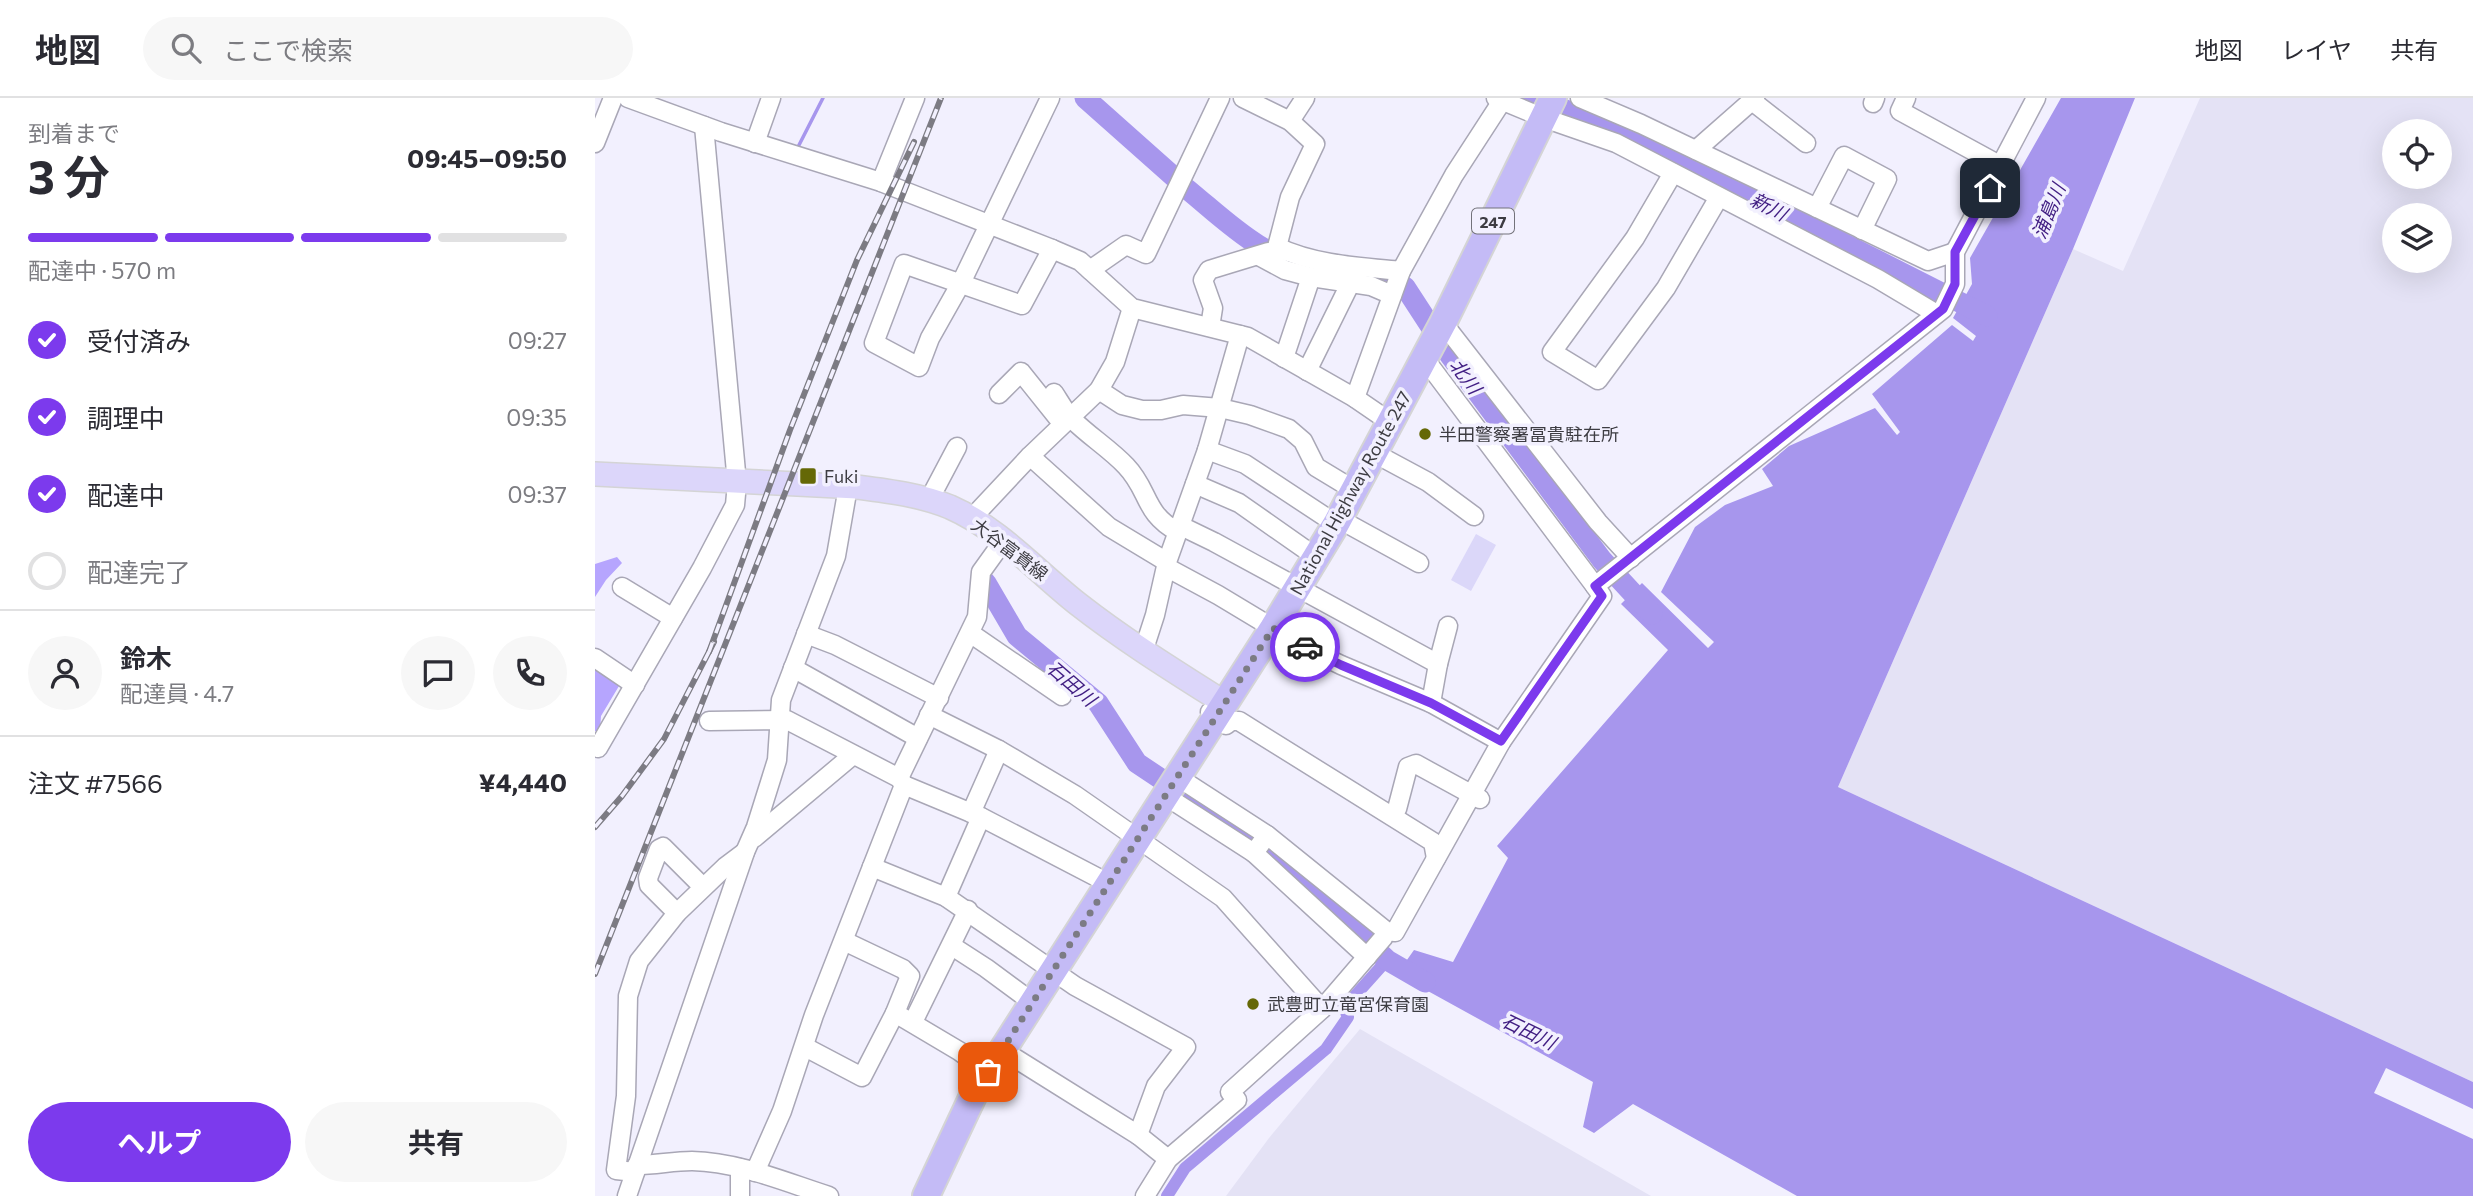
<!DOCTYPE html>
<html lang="ja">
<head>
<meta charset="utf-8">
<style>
	:root { --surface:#fff; --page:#f7f7f7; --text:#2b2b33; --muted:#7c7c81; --line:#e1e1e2; --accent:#7c3aed }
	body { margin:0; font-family:Commissioner,"Noto Sans JP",sans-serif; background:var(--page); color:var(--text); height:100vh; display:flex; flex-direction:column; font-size:26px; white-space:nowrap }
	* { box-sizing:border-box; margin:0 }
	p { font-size:23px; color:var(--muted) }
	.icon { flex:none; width:38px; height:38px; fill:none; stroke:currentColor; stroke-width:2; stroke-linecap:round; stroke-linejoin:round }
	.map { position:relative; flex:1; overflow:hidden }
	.sheet { display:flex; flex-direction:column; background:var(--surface); width:595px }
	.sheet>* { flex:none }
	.controls { position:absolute; left:1787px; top:21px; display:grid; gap:14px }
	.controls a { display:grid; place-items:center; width:70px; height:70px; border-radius:50%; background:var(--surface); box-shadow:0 7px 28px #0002; font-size:35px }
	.pin { position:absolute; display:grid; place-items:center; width:60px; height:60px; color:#fff; margin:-30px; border-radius:14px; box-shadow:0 4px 10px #0006 }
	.courier { position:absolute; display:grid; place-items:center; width:70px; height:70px; margin:-35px; border:5px solid #7c3aed; border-radius:50%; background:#fff; color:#222; box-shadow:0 2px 9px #0007 }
	.head em { font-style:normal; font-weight:700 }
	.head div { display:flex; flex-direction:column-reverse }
	.head { display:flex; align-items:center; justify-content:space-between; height:119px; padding:0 28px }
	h1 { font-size:46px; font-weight:700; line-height:52px }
	.bar { display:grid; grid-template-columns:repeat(4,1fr); gap:10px 7px; align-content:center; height:84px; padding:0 28px }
	.bar i { height:9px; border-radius:5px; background:var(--line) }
	.bar .selected { background:var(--accent) }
	.bar p { grid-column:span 4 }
	.line { display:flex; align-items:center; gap:18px; padding:0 28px; border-top:2px solid var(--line) }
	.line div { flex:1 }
	.round { display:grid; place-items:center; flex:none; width:74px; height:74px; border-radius:37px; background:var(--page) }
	ol { padding:0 28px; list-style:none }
	li { display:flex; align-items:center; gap:21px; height:77px }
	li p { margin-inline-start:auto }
	li .icon { padding:7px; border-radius:50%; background:var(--accent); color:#fff; stroke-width:4 }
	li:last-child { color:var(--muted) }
	li i { width:38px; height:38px; border:4px solid var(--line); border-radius:50% }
	.cta { display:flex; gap:14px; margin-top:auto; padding:14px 28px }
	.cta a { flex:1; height:80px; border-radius:42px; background:var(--accent); color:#fff; font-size:28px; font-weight:700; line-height:80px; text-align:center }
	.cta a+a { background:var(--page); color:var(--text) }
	header { display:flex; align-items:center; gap:42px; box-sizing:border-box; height:98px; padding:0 35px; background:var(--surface); border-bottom:2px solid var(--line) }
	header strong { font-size:33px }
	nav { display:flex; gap:38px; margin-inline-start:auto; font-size:24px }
	.search { width:490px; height:63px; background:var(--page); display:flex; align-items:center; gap:18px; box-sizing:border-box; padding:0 24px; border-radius:38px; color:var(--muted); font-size:26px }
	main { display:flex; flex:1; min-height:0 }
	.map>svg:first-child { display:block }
	.built { fill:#e4e2f5; fill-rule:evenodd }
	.green { fill:#dbd7f9 }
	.forest { fill:#b6a5fe }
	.water { fill:#a796ed }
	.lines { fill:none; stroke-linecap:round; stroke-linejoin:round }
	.stream { stroke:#a796ed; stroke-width:3.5 }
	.canal { stroke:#a796ed; stroke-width:12 }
	.river { stroke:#a796ed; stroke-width:21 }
	.minor-casing { stroke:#a9a7b6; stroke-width:21 }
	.major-casing { stroke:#d4d4d5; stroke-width:26 }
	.highway-casing { stroke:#d4d4d5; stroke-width:30 }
	.minor { stroke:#fff; stroke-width:18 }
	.major { stroke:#dcd6fa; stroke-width:23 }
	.highway { stroke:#c4bbf6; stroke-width:26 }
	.rail-casing { stroke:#7c7b83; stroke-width:6 }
	.rail { stroke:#f2f0fe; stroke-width:3.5; stroke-dasharray:10; stroke-linecap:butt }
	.done { stroke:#7c7b84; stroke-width:7; stroke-dasharray:0 12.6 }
	.route { stroke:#7c3aed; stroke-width:9 }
	.poi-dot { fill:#656806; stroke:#f2f0fe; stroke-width:2.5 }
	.labels { text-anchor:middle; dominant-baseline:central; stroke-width:7; stroke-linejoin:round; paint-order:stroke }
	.shield { fill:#f2f0fe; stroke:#73727a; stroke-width:2 }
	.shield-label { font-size:16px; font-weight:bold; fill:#3d3c42 }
	.poi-label { font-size:18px; fill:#3d3c42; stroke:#f2f0fe; text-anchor:start }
	.street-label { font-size:18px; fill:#3d3c42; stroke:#f2f0fe }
	.water-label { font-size:19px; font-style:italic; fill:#401d82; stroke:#f2f0fe }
</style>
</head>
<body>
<header>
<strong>地図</strong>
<div class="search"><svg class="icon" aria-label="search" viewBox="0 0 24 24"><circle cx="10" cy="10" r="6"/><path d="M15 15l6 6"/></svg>ここで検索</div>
<nav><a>地図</a><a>レイヤ</a><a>共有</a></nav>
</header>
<main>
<section class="sheet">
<div class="head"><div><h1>3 分</h1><p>到着まで</p></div><em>09:45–09:50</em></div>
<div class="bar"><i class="selected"></i><i class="selected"></i><i class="selected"></i><i></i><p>配達中 · 570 m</p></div>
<ol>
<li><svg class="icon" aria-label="check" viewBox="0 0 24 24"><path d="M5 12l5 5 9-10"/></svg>受付済み<p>09:27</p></li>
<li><svg class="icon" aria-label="check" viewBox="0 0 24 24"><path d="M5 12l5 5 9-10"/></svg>調理中<p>09:35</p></li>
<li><svg class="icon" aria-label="check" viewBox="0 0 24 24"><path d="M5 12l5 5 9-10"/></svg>配達中<p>09:37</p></li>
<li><i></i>配達完了</li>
</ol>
<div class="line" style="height:126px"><a class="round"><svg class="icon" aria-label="person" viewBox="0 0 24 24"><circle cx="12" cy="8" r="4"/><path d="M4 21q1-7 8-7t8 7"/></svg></a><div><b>鈴木</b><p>配達員 · 4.7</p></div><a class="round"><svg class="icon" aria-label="chat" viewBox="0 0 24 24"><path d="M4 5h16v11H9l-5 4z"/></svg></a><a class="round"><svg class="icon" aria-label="phone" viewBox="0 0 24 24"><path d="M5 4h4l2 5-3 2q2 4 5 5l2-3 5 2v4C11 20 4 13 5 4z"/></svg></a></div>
<div class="line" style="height:91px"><div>注文 #7566</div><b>¥4,440</b></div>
<div class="cta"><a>ヘルプ</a><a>共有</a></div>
</section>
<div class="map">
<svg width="1878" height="1098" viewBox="0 0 1878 1098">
	<rect width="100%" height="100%" fill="#f2f0fe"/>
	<!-- built -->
	<g class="built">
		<path d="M1605 0H1878V984L1243 689 1478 151 1528 173ZM1799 33H1844V79H1799ZM1799 117H1844V163H1799Z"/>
		<polygon points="765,931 1056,1098 631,1098 674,1040"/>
	</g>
	<!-- green -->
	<polygon class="green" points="881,436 901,447 876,493 856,482"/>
	<!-- forest -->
	<g class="forest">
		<polygon points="22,459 27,465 11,482 0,499 0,466"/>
		<polygon points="0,569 27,583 6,618 5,633 0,633"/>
	</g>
	<!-- water -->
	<polygon class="water" points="1466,0 1540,0 1478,151 1243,689 1878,984 1878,1011 1791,970 1779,995 1878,1041 1878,1098 1202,1098 1038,1006 999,1035 988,1029 998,984 802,876 819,852 858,864 913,760 902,748 1073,552 1026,506 1047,485 1113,550 1119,544 1066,494 1100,429 1130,407 1178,388 1167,371 1194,348 1280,310 1302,337 1305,334 1277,296 1357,227 1378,243 1381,238 1358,220 1377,186 1375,160"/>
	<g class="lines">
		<!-- stream -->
		<polyline class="stream" points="203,49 228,0"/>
		<!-- canal -->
		<polyline class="canal" points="572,1098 590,1070 731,951 753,919 749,910 792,862"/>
		<!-- river -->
		<g class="river">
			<polyline points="490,0 579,79"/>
			<polyline points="936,0 993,20 1074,57 1392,218"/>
			<path d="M592 91C637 128 667 161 726 170"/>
			<polyline points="782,179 796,181 810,189 851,252 1007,462 1057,516"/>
			<polyline points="391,485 422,538 503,605 542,665 566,681"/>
			<polyline points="589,695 661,745"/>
			<polyline points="668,750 709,784 792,862 830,884"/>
		</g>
		<!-- minor casing -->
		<g class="minor-casing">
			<g id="minor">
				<polyline points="33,0 126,34 286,84 457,151 485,163 537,210 653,239 760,300 795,324"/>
				<polyline points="455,0 366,185 335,240 324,269 279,245 309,166 427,207 457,151"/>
				<polyline points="648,0 695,23 720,46 695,99 682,149"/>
				<polyline points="901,0 949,20 1021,45 1283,181 1340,215"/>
				<polyline points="985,0 1046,26 1333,163 1360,154"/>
				<polyline points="1311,0 1305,13 1406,68"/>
				<polyline points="1157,3 1211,45"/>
				<polyline points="1278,5 1280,0"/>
				<polyline points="695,23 710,0"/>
				<polyline points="0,45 18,0"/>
				<polyline points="160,45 176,0"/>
				<polyline points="1101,52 1160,0"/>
				<polyline points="1078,75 1040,140 957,254 1003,282 1071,190 1124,99"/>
				<polyline points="286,84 320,0"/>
				<polyline points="1222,110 1249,58 1292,81 1267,132"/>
				<path d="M682 149C720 167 765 169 806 173"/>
				<polyline points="664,158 690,172 716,179 776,188 797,197"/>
				<polyline points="495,172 531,147 551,156 625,0"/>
				<polyline points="848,225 1003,424 1036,460"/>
				<polyline points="615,229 618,210 608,182 614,172 673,154"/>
				<polyline points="689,260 716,179"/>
				<polyline points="829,260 1000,488"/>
				<polyline points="712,273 755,186"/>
				<polyline points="504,292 527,307 547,312 566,312 588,307 625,310 655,317 694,331 708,343 721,369 759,392"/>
				<path d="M459 295C465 304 470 314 478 322 494 338 515 351 531 368 555 393 548 415 583 434"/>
				<polyline points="404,296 426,274 466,324"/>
				<polyline points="760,300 806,173 859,77 907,3"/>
				<polyline points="612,352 650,366 741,426"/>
				<polyline points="779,355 833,384 879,418"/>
				<polyline points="435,358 514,429 572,464"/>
				<polyline points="600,386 644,405 721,459"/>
				<polyline points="334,402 362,349"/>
				<polyline points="376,421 435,358 504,292 520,264 537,210"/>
				<polyline points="744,421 824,465"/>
				<polyline points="586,428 619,444 843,566"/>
				<polyline points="571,469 623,497 713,551 746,567 836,605 906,644"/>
				<polyline points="27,489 78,520"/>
				<polyline points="375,535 467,598"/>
				<polyline points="211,536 240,547 344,600"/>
				<polyline points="548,554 560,517 572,464 612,352 645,237"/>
				<polyline points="0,560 40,587"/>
				<polyline points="198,570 323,640"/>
				<polyline points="836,605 843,566 853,528"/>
				<polyline points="615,614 631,627 636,623 644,623 838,744 841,760"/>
				<polyline points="334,617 404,652 480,697 628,800 727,911 635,994 642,1002 573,1061 550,1098"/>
				<polyline points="114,623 192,622 304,680 309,687 386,719 513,785"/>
				<polyline points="0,648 3,650 107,470 140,407 142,385 109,28"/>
				<polyline points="581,678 672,737"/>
				<polyline points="304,680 382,519 386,474 409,442"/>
				<polyline points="569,697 659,755 772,859"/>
				<polyline points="802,711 813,669 821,666 885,701"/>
				<polyline points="376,715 404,652"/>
				<polyline points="159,740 258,657"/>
				<polyline points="659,755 672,737 791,833 800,834 906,644 1007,498 1000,488 1348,211 1360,186 1360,154 1441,0"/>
				<polyline points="277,769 351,799 480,888 591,949 561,988 543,1037 407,952"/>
				<polyline points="351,799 386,719"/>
				<polyline points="82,815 54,787 53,780 64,751 68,749 108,789"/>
				<polyline points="249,843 308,871 315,878 300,915 364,953 393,974"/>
				<polyline points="357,848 391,870 437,904"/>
				<polyline points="727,911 788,840 791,833"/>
				<polyline points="318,924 373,812"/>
				<polyline points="210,949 267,979 300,915"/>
				<polyline points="543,1037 573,1061"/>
				<path d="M42 1067C61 1067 78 1063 97 1063 144 1064 190 1084 234 1098"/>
				<polyline points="40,1074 21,1072 31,998 33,898 44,863 82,815 130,769 150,754"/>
				<polyline points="160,1074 187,1013 219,917 309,687"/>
				<polyline points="32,1098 150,754 161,729 182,662 186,602 241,458 253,389"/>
				<polyline points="145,1098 145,1070"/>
			</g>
		</g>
		<!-- major casing -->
		<g class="major-casing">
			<path id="major" d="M0 376 262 389C293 393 326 397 355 409 405 431 441 473 483 506 529 542 579 573 628 604"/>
		</g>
		<!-- highway casing -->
		<g class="highway-casing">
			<polyline id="highway" points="331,1098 378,998 678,530 741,426 848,225 958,0"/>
		</g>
		<!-- minor -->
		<use href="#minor" class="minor"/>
		<!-- major -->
		<use href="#major" class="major"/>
		<!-- highway -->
		<use href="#highway" class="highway"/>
		<!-- rail casing -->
		<g class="rail-casing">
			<g id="rail">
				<polyline points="114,554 195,332 262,162 319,44"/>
				<polyline points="0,729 27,698 69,641 119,544"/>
				<polyline points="0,876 346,0"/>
			</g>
		</g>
		<!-- rail -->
		<use href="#rail" class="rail"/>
	</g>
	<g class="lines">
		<!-- done -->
		<polyline class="done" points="393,974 678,530 710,549"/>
		<!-- route -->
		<polyline class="route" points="710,549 746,567 836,605 906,643 1007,498 1000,488 1348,211 1360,186 1360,154 1395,90"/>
	</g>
	<!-- markers -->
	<g class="poi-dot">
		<circle cx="830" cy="336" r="7"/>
		<rect x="204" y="369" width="18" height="18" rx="3.5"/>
		<circle cx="658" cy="906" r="7"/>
	</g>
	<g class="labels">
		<!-- shield labels -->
		<rect class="shield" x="877" y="110.5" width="42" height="25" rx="5"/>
		<g class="shield-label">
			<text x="898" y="123">247</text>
		</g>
		<!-- poi labels -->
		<g class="poi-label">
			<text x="844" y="336">半田警察署冨貴駐在所</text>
			<text x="229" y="378">Fuki</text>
			<text x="672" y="906">武豊町立竜宮保育園</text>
		</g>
		<!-- street labels -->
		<g class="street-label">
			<text transform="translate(755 395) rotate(-61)">National Highway Route 247</text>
			<text transform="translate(415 451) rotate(37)">大谷富貴線</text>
		</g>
		<!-- water labels -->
		<g class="water-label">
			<text transform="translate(1174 108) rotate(27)">新川</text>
			<text transform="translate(1453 113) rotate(-68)">浦島川</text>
			<text transform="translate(871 278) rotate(53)">北川</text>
			<text transform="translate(477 585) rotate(41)">石田川</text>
			<text transform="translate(934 933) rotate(26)">石田川</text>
		</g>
	</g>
</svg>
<div class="controls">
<a><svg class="icon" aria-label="locate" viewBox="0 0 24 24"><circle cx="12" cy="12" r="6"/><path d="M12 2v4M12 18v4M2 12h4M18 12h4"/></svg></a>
<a><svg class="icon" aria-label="layers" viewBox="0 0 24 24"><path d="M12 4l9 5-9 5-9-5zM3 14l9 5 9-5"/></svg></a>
</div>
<div class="pin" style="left:393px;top:974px;background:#ea580c"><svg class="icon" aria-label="bag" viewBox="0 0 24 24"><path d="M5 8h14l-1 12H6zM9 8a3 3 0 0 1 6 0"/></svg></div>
<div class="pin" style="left:1395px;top:90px;background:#1f2937"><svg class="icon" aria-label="home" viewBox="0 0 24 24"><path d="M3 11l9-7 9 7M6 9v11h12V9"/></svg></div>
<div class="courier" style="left:710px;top:549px"><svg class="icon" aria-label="car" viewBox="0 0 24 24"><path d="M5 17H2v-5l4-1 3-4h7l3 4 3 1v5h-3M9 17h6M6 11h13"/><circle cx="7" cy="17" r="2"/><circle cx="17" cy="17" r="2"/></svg></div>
</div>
</main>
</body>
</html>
